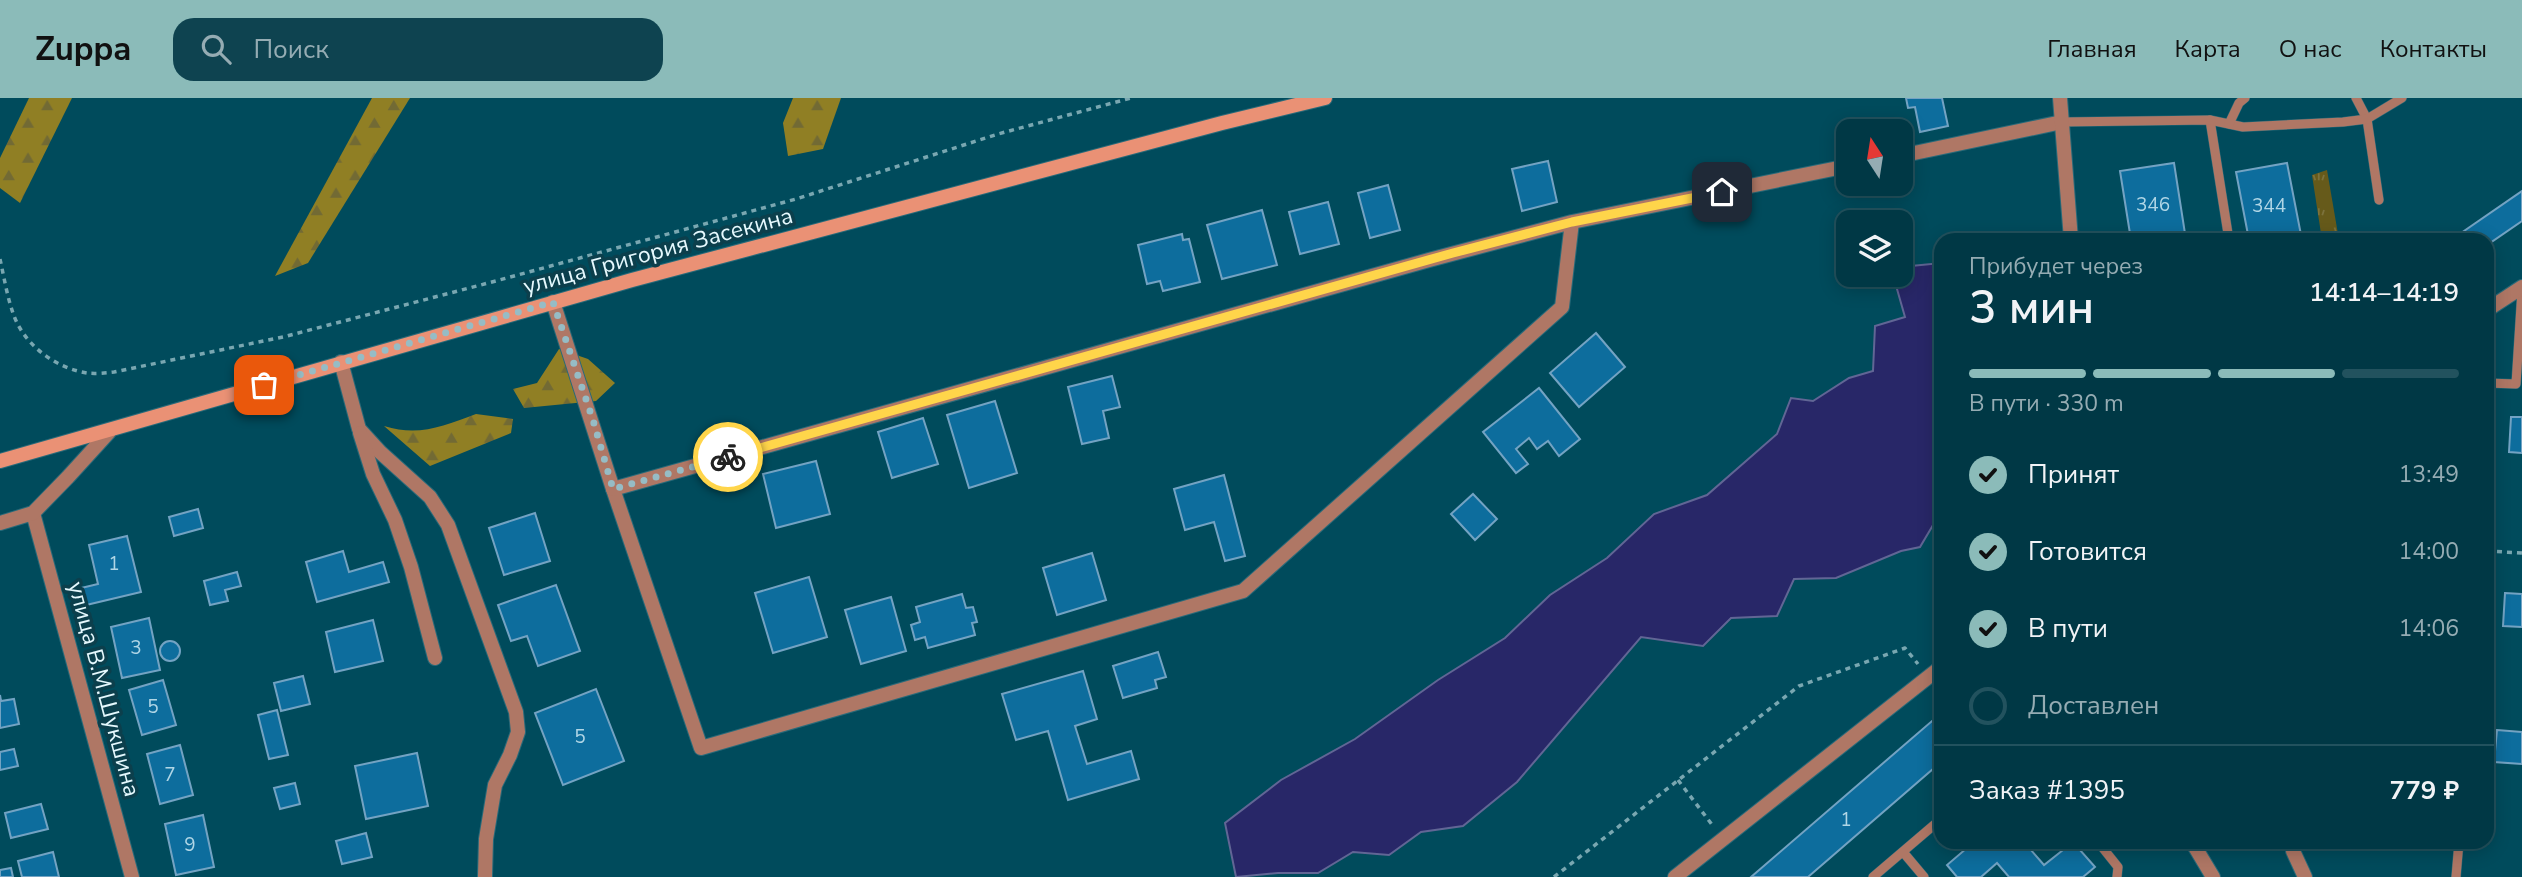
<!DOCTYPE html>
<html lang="ru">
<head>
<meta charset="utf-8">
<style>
	:root { --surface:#003845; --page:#0e4350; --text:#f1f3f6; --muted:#95acb3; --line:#22525e; --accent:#8bbbb9 }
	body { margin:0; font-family:"Nunito Sans",sans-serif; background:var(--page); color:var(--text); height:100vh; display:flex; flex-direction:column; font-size:26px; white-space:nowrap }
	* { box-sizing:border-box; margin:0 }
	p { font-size:23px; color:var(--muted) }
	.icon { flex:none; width:38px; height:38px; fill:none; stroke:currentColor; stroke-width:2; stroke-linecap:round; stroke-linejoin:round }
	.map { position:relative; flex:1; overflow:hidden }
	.sheet { position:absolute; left:1934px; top:135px; width:560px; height:616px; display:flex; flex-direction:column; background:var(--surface); border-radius:21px; box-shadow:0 4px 18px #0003,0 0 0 2px var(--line) }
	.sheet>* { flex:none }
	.needle { width:46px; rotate:348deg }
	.controls { position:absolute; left:1836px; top:21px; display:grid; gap:14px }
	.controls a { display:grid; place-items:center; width:77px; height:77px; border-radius:14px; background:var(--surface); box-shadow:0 4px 18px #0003,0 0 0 2px var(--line); font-size:35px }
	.pin { position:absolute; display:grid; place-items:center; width:60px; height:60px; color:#fff; margin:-30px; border-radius:14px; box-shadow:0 4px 10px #0006 }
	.courier { position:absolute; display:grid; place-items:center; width:70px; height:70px; margin:-35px; border:5px solid #ffd54a; border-radius:50%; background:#fff; color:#222; box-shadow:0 2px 9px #0007 }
	.head em { font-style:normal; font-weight:600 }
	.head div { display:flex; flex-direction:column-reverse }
	.head { display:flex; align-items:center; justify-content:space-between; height:119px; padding:0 35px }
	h1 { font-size:46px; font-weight:600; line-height:52px }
	.bar { display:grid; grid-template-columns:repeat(4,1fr); gap:10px 7px; align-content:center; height:84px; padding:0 35px }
	.bar i { height:9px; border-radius:5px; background:var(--line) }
	.bar .selected { background:var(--accent) }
	.bar p { grid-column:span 4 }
	.line { display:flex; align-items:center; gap:18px; padding:0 35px; border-top:2px solid var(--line) }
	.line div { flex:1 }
	ol { padding:0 35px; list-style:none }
	li { display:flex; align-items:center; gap:21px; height:77px }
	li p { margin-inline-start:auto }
	li .icon { padding:7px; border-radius:50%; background:var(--accent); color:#111; stroke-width:4 }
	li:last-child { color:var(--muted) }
	li i { width:38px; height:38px; border:4px solid var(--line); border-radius:50% }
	header { display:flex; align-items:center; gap:42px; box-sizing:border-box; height:98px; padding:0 35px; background:var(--accent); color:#111 }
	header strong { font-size:33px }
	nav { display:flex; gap:38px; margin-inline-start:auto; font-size:24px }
	.search { width:490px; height:63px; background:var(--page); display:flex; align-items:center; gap:18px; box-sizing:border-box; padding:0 24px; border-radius:21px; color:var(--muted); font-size:26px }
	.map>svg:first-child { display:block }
	.forest { fill:url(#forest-firs) }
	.park { fill:url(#park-tufts) }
	.water { fill:#282768; stroke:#616695; stroke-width:2 }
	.building { fill:#0d6d9d; stroke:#73a3c3; stroke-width:2 }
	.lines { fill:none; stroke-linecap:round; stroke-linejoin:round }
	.service-casing { stroke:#296a79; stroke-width:10 }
	.minor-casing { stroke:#296a79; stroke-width:16 }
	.tertiary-casing { stroke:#296a79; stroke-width:16 }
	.secondary-casing { stroke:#296a79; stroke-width:16 }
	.path { stroke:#79a7b1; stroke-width:3.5; stroke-dasharray:5 5; stroke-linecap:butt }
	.service { stroke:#af7765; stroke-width:9 }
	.minor { stroke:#af7765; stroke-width:14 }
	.tertiary { stroke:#af7765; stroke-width:14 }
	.secondary { stroke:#ea9175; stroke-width:14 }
	.done { stroke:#96bcc5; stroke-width:7; stroke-dasharray:0 12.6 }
	.route { stroke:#ffd54a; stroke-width:9 }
	.labels { text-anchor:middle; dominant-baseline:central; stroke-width:7; stroke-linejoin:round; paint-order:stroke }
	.number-label { font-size:19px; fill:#b0d6e6 }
	.street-label { font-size:23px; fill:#e6f9fe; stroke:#0c3f4c }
</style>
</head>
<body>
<header>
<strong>Zuppa</strong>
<div class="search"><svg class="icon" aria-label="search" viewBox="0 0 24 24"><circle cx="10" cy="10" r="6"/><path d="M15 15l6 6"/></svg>Поиск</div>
<nav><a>Главная</a><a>Карта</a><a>О нас</a><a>Контакты</a></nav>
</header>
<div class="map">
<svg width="2522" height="779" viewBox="0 0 2522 779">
	<defs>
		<pattern id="forest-firs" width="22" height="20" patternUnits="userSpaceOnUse" patternTransform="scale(1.75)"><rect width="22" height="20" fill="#907f24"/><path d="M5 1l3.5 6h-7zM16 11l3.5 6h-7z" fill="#726a34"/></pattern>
		<pattern id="park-tufts" width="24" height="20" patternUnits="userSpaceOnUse" patternTransform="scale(1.75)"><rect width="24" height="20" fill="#665a1a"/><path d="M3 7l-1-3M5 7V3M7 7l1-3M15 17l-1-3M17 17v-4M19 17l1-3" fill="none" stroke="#7c723c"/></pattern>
	</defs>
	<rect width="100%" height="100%" fill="#004b5c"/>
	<!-- forest -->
	<g class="forest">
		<polygon points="29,0 72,0 20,105 0,90 0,60"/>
		<polygon points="372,0 410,0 308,165 275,178"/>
		<polygon points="793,0 841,0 823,51 788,58 783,25"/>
		<polygon points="559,251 588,261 615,285 596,303 524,310 513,291 537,285"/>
		<path d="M476 316 513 321 511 335 430 368 384 328C419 339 443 328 476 316Z"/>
	</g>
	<!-- park -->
	<polygon class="park" points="2327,72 2339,142 2322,142 2312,77"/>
	<!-- water -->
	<polygon class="water" points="1941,165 1941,420 1936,422 1920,449 1901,453 1836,480 1794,481 1777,518 1731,520 1703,548 1641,539 1517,684 1463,728 1421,734 1389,757 1353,754 1318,775 1278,775 1236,779 1225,725 1281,682 1355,641 1438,582 1505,540 1550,497 1607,460 1654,416 1707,397 1777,336 1791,300 1813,303 1849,280 1873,273 1875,228 1905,219 1893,177 1900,177 1901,169"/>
	<!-- building -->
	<g class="building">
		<polygon points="1906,0 1942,0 1948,28 1920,34 1915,9 1908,10"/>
		<polygon points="1548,63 1557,104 1522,113 1512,71"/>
		<polygon points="2174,65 2186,142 2131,142 2120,73"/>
		<polygon points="2287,65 2302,142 2249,142 2236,74"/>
		<polygon points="1388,87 1400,132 1370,140 1358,95"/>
		<polygon points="2522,93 2522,123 2487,147 2487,142 2451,142"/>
		<polygon points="1328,104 1339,146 1300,156 1289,114"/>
		<polygon points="1262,112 1277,167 1222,181 1207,127"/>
		<polygon points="1182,136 1183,142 1189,141 1200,184 1163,193 1160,183 1147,186 1138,147"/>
		<polygon points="1596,235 1625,269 1579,309 1550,275"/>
		<polygon points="1112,278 1120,309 1103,313 1109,340 1082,346 1068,289"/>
		<polygon points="1539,290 1580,341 1559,358 1548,343 1537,351 1529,340 1516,351 1528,366 1516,375 1483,334"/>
		<polygon points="995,303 1017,375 969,390 947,317"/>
		<polygon points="2511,319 2522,319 2522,355 2509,354"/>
		<polygon points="923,320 938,366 892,380 878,334"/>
		<polygon points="816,363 830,416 776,430 763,376"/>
		<polygon points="1224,377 1245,458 1225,463 1214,424 1185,432 1174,391"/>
		<polygon points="1473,396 1497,421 1475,442 1451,416"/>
		<polygon points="198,411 203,430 174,438 169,419"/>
		<polygon points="535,415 550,463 504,477 489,430"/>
		<polygon points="127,438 141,494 82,508 77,491 98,486 89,447"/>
		<polygon points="343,453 349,474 383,464 389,484 317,504 306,464"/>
		<polygon points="1092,455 1106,502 1057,517 1043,470"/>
		<polygon points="237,474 241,488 225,492 228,503 210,507 204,483"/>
		<polygon points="809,479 827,539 773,555 755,495"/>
		<polygon points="556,487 580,553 538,568 527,538 511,543 498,507"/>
		<polygon points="2505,495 2522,496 2522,529 2503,528"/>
		<polygon points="962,496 966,510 973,509 977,524 972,525 975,537 928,550 925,539 915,542 911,527 920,524 916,509"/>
		<polygon points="891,499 906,553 861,566 845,512"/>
		<polygon points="149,520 160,572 122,580 111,529"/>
		<polygon points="373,522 383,563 335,574 326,534"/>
		<circle cx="170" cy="553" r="10"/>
		<polygon points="1158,554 1166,579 1155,582 1157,590 1123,600 1113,568"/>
		<polygon points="1083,573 1097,621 1075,628 1087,666 1131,653 1139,681 1068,702 1048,633 1016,642 1002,596"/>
		<polygon points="303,578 310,606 281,613 274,585"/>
		<polygon points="163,582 176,627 142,637 129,592"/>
		<polygon points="596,591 624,663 563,687 535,615"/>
		<polygon points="0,597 1,603 14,601 19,626 0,630"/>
		<polygon points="277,612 288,657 269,661 258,617"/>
		<polygon points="1939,617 1941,664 1808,779 1751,779"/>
		<polygon points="2497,632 2522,634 2522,666 2494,664"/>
		<polygon points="180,647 193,697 160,706 147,656"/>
		<polygon points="14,651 18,668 0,672 0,654"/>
		<polygon points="417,655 428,708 366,721 355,668"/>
		<polygon points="295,685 300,706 280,711 274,690"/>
		<polygon points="41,706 48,731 11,740 5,715"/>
		<polygon points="203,717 214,769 176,777 165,726"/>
		<polygon points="366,735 372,759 342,766 336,743"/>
		<polygon points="1974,744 2024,744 2044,767 2073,744 2095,769 2083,779 2009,779 1997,765 1981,779 1957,779 1947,767"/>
		<polygon points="53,754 59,779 22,779 18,763"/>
		<polygon points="11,770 13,779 0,779 0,772"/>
	</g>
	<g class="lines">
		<!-- service casing -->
		<g class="service-casing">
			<g id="service">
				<polyline points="2356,0 2367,21 2379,102"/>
				<polyline points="2210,22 2229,142"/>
				<polyline points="2062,24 2210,22 2243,29 2343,24 2367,21 2402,0"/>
				<polyline points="2229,26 2239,5 2245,0"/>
				<polyline points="2487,285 2516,286 2522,192"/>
				<polyline points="2098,744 2118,769 2117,779"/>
				<polyline points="1903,754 1924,779"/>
				<polyline points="1873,779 1941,721"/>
				<polyline points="2456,779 2459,744"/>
			</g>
		</g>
		<!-- minor casing -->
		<g class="minor-casing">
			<g id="minor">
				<polyline points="1900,58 2062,24"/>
				<polyline points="1572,124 1562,209 1243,493 701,650 613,391 1429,162 1572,124 1848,68"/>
				<polyline points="553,204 613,391"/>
				<polyline points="2487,212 2522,189"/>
				<polyline points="341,264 359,331 380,354 430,399 448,427 516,614 518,634 510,657 495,687 486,741 485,778"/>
				<polyline points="360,335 373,376 395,422 411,469 435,560"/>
				<polyline points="33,415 132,779"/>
				<polyline points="0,425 33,415 68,379 109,334"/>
				<polyline points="2294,744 2293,753 2305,779"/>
				<polyline points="1675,779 1941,569"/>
			</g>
		</g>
		<!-- tertiary casing -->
		<g class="tertiary-casing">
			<g id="tertiary">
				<polyline points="2060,0 2071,142"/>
				<polyline points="2192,744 2213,779"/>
			</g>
		</g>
		<!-- secondary casing -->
		<g class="secondary-casing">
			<polyline id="secondary" points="0,363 632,182 1222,25 1325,0"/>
		</g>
		<!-- path -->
		<g class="path">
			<path d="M0 161C4 179 7 198 13 215 23 246 55 270 87 275 95 276 105 275 114 274L283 239 492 184 796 101 998 36 1131 0"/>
			<polyline points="2487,453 2522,455"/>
			<polyline points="1678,682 1713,728"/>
			<polyline points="1554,779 1799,588 1905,550 1918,566"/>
		</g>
		<!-- service -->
		<use href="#service" class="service"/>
		<!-- minor -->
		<use href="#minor" class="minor"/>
		<!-- tertiary -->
		<use href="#tertiary" class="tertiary"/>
		<!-- secondary -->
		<use href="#secondary" class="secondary"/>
	</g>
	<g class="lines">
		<!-- done -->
		<polyline class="done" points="264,287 553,204 593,322 613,391 728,359"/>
		<!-- route -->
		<polyline class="route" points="728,359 1453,155 1572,124 1722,94"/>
	</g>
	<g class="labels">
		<!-- number labels -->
		<g class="number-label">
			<text x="2153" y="107">346</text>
			<text x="2269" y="108">344</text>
			<text x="114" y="466">1</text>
			<text x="136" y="550">3</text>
			<text x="153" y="609">5</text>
			<text x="580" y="639">5</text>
			<text x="170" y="677">7</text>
			<text x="1846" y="722">1</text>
			<text x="190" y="747">9</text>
		</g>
		<!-- street labels -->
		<g class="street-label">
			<text transform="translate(658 153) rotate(-15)">улица Григория Засекина</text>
			<text transform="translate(104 591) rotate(75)">улица В.М.Шукшина</text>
		</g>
	</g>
</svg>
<div class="controls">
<a><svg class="needle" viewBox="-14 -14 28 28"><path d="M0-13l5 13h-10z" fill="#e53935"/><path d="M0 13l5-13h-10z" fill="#95acb3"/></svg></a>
<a><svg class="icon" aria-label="layers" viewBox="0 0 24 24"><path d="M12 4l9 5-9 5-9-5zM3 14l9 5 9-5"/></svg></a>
</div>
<div class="pin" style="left:264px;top:287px;background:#ea580c"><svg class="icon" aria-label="bag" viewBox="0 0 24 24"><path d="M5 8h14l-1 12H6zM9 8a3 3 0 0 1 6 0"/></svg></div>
<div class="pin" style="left:1722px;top:94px;background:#1f2937"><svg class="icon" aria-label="home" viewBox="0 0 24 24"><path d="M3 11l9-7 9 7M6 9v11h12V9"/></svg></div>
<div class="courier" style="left:728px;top:359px"><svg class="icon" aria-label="bike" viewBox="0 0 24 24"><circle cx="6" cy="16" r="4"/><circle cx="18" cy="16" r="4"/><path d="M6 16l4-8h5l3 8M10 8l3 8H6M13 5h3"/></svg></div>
<section class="sheet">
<div class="head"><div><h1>3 мин</h1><p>Прибудет через</p></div><em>14:14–14:19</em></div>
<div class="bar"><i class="selected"></i><i class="selected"></i><i class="selected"></i><i></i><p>В пути · 330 m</p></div>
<ol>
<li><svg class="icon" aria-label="check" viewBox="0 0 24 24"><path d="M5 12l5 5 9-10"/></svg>Принят<p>13:49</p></li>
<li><svg class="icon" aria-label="check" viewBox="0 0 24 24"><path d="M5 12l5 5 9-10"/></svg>Готовится<p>14:00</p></li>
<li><svg class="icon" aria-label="check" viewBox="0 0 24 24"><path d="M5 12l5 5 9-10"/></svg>В пути<p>14:06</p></li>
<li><i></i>Доставлен</li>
</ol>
<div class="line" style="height:91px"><div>Заказ #1395</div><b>779 ₽</b></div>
</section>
</div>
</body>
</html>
